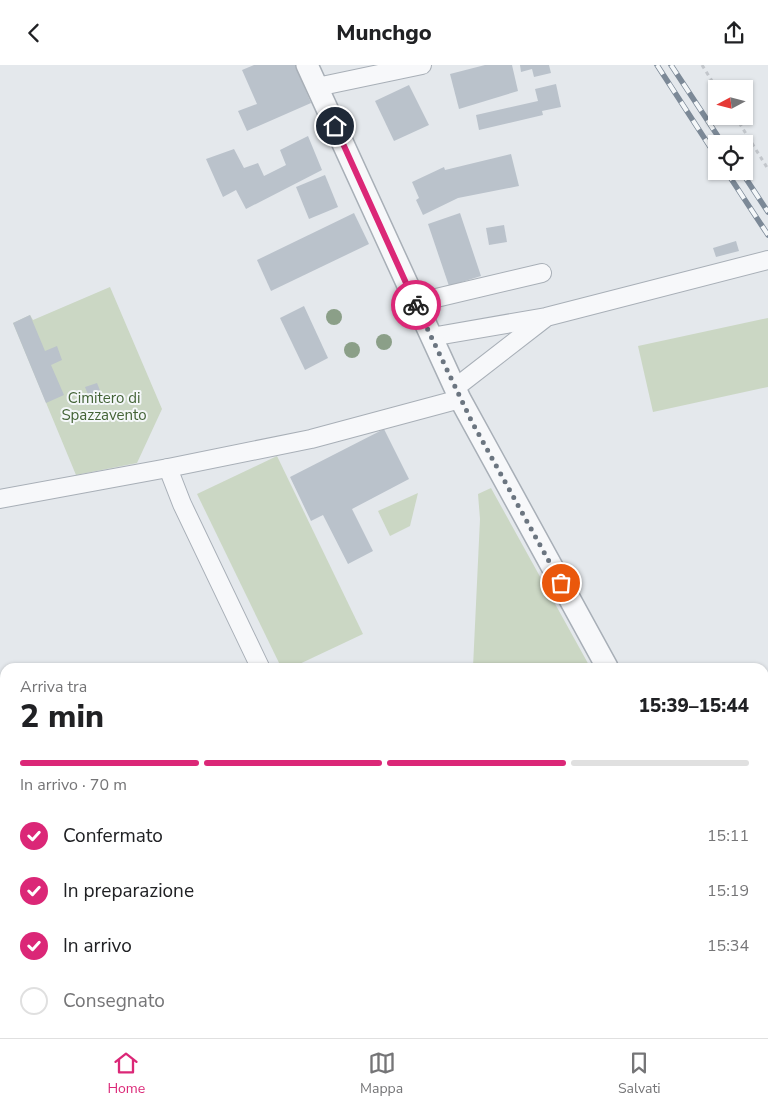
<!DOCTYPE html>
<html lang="it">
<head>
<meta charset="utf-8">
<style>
	:root { --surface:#fff; --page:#f6f6f6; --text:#202124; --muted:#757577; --line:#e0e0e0; --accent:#db2777 }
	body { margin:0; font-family:"Nunito Sans",sans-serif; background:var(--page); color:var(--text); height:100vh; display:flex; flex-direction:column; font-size:19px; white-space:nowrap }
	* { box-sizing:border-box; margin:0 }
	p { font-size:16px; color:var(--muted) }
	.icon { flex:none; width:28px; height:28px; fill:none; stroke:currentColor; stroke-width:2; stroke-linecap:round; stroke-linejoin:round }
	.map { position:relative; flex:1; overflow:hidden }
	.side { position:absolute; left:0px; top:598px; width:769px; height:376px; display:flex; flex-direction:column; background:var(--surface); border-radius:15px 15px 0 0; box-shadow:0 1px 4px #0004 }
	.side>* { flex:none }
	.needle { width:32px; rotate:263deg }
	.fabs { position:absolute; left:708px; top:15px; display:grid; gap:10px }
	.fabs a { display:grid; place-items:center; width:45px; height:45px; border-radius:0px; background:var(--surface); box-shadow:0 1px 4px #0004; font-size:25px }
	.pin { position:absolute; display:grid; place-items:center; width:42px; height:42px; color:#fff; margin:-21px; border:2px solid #fff; border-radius:50%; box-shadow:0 1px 5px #0007 }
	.courier { position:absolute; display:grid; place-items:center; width:50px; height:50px; margin:-25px; border:4px solid #db2777; border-radius:50%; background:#fff; color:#222; box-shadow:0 1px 6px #0007 }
	.summary em { font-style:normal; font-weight:800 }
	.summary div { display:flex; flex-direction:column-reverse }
	.summary { display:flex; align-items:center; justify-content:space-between; height:85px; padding:0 20px }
	h1 { font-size:32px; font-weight:800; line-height:38px }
	.bar { display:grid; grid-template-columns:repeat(4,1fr); gap:8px 5px; align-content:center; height:60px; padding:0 20px }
	.bar i { height:6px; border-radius:4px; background:var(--line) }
	.bar .selected { background:var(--accent) }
	.bar p { grid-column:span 4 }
	ol { padding:0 20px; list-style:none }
	li { display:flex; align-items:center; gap:15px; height:55px }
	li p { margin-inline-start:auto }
	li .icon { padding:5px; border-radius:50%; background:var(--accent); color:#fff; stroke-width:4 }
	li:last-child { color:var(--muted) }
	li i { width:28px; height:28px; border:2px solid var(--line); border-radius:50% }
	header { display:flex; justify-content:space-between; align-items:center; height:65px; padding:0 20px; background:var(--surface); font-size:22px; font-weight:800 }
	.tabs { display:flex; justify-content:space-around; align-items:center; height:70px; border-top:1px solid var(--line); background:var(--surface); font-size:14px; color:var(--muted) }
	.tabs a { display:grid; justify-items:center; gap:2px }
	.tabs .selected { color:var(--accent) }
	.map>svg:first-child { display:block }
	.green { fill:#cbd7c4 }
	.building { fill:#bac2cb }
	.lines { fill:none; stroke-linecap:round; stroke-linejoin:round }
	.minor-casing { stroke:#a8afb7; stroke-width:20 }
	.tertiary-casing { stroke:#a8afb7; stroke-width:24 }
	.path { stroke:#c2c6cb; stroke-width:3; stroke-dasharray:4 4; stroke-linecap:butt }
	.minor { stroke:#f7f8fa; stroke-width:18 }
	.tertiary { stroke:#f7f8fa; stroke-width:21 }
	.rail-casing { stroke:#7c8997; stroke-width:5.5 }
	.rail { stroke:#f4f7f9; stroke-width:4; stroke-dasharray:11; stroke-linecap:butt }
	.tree { fill:#8b9f88 }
	.done { stroke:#6b7580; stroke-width:5; stroke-dasharray:0 9 }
	.route { stroke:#db2777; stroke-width:6 }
	.labels { text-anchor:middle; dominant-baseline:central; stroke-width:4; stroke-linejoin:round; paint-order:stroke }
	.park-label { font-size:15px; fill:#436336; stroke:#f4f7f9 }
</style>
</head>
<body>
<header><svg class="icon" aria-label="back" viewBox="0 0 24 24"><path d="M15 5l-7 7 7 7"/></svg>Munchgo<svg class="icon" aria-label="share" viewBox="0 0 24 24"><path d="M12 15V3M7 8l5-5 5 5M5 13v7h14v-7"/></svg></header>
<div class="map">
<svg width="768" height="973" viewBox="0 0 768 973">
	<rect width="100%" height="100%" fill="#e4e8ec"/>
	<!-- green -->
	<g class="green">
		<polygon points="110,222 162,344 137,398 76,410 13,258 30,250 33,255"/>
		<polygon points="768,253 768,322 653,347 638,281"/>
		<polygon points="277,391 363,569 293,602 281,602 197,429"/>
		<polygon points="491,423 590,602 473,602 480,454 478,429"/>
		<polygon points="418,428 410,461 390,471 378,446"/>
		<polygon points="764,957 768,966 768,973 657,973 647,969 764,969"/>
		<polygon points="217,969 339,969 340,973 214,973"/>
	</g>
	<!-- building -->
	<g class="building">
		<polygon points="254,0 295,0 311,38 247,66 238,46 257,39 242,5"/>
		<polygon points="485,0 512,0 518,26 459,44 450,9"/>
		<polygon points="520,0 549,0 551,8 534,12 532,4 521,7"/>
		<polygon points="556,19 561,42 542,46 543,50 479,65 476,50 538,36 535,24"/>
		<polygon points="409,20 429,60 394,76 375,36"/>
		<polygon points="308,71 322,105 246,144 236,125 223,132 206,94 234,84 244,103 258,98 264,111 286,100 280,85"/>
		<polygon points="511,89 519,121 458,133 423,150 416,135 419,133 412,117 444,102 445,105"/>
		<polygon points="325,110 338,142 309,154 296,122"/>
		<polygon points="354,148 369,179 271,226 257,195"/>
		<polygon points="460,148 481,211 449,221 428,159"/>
		<polygon points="504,160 507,177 489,180 486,163"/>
		<polygon points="736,176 739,186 716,192 713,183"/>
		<polygon points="304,241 328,293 305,305 280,253"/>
		<polygon points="30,250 45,286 57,281 62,295 51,300 64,330 46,338 13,258"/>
		<polygon points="97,318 101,328 89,332 85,322"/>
		<polygon points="384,364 409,414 352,444 373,486 348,499 323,450 311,456 290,412"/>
	</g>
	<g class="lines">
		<!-- minor casing -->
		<g class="minor-casing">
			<g id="minor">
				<polyline points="317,22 422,0"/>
				<polyline points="415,238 542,208"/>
				<polyline points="431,272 546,252 768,195"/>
				<polyline points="455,323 544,254"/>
				<polyline points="168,403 182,439 260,602"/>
				<polyline points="0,434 168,403 311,374 460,334"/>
				<polyline points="203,973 205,969"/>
			</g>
		</g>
		<!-- tertiary casing -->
		<g class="tertiary-casing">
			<g id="tertiary">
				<polyline points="307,0 460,334 607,602"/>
				<polyline points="764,924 768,932"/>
			</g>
		</g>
		<!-- path -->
		<g class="path">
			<polyline points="702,0 717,24"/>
			<polyline points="735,51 768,104"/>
		</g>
		<!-- minor -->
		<use href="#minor" class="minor"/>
		<!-- tertiary -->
		<use href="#tertiary" class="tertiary"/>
		<!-- rail casing -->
		<g class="rail-casing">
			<g id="rail">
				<polyline points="657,0 716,91"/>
				<polyline points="671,0 723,79"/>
				<polyline points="726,106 768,170"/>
				<polyline points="741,106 768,147"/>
			</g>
		</g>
		<!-- rail -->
		<use href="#rail" class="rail"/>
	</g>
	<!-- trees -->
	<g class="tree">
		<circle cx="334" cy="252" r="8"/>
		<circle cx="384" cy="277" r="8"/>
		<circle cx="352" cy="285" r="8"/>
	</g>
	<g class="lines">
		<!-- done -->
		<polyline class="done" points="416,240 472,357 561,518"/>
		<!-- route -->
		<polyline class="route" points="335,61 416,240"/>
	</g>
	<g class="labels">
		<!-- park labels -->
		<g class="park-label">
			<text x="104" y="333">Cimitero di<tspan x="104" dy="17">Spazzavento</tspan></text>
		</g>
	</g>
</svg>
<div class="fabs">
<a><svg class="needle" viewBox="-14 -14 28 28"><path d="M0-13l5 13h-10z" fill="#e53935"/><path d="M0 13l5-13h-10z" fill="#757577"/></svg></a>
<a><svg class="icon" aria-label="locate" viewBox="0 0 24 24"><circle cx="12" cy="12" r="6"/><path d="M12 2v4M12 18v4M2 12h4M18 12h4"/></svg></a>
</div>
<div class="pin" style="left:561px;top:518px;background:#ea580c"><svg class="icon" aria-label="bag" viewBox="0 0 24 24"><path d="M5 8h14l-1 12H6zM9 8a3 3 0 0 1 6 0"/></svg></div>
<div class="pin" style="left:335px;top:61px;background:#1f2937"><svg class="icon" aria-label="home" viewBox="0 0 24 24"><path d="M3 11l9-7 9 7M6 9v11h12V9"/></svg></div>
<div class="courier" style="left:416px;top:240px"><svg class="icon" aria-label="bike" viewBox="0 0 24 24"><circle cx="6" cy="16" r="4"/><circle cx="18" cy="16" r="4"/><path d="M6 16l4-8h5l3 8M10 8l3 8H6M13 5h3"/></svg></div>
<section class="side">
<div class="summary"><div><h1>2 min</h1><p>Arriva tra</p></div><em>15:39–15:44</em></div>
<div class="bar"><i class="selected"></i><i class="selected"></i><i class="selected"></i><i></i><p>In arrivo · 70 m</p></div>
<ol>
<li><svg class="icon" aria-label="check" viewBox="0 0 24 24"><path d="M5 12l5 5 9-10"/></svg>Confermato<p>15:11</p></li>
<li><svg class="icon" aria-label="check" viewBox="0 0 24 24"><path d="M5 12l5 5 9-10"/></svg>In preparazione<p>15:19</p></li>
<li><svg class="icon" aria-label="check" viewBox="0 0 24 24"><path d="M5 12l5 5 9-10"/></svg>In arrivo<p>15:34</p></li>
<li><i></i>Consegnato</li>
</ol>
</section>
</div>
<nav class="tabs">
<a class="selected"><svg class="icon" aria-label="home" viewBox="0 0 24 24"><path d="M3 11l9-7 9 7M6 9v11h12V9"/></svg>Home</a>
<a><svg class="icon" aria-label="map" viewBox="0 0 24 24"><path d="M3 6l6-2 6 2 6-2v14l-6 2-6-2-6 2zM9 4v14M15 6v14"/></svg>Mappa</a>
<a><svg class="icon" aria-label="saved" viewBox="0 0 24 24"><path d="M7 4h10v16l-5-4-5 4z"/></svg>Salvati</a>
</nav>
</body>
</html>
